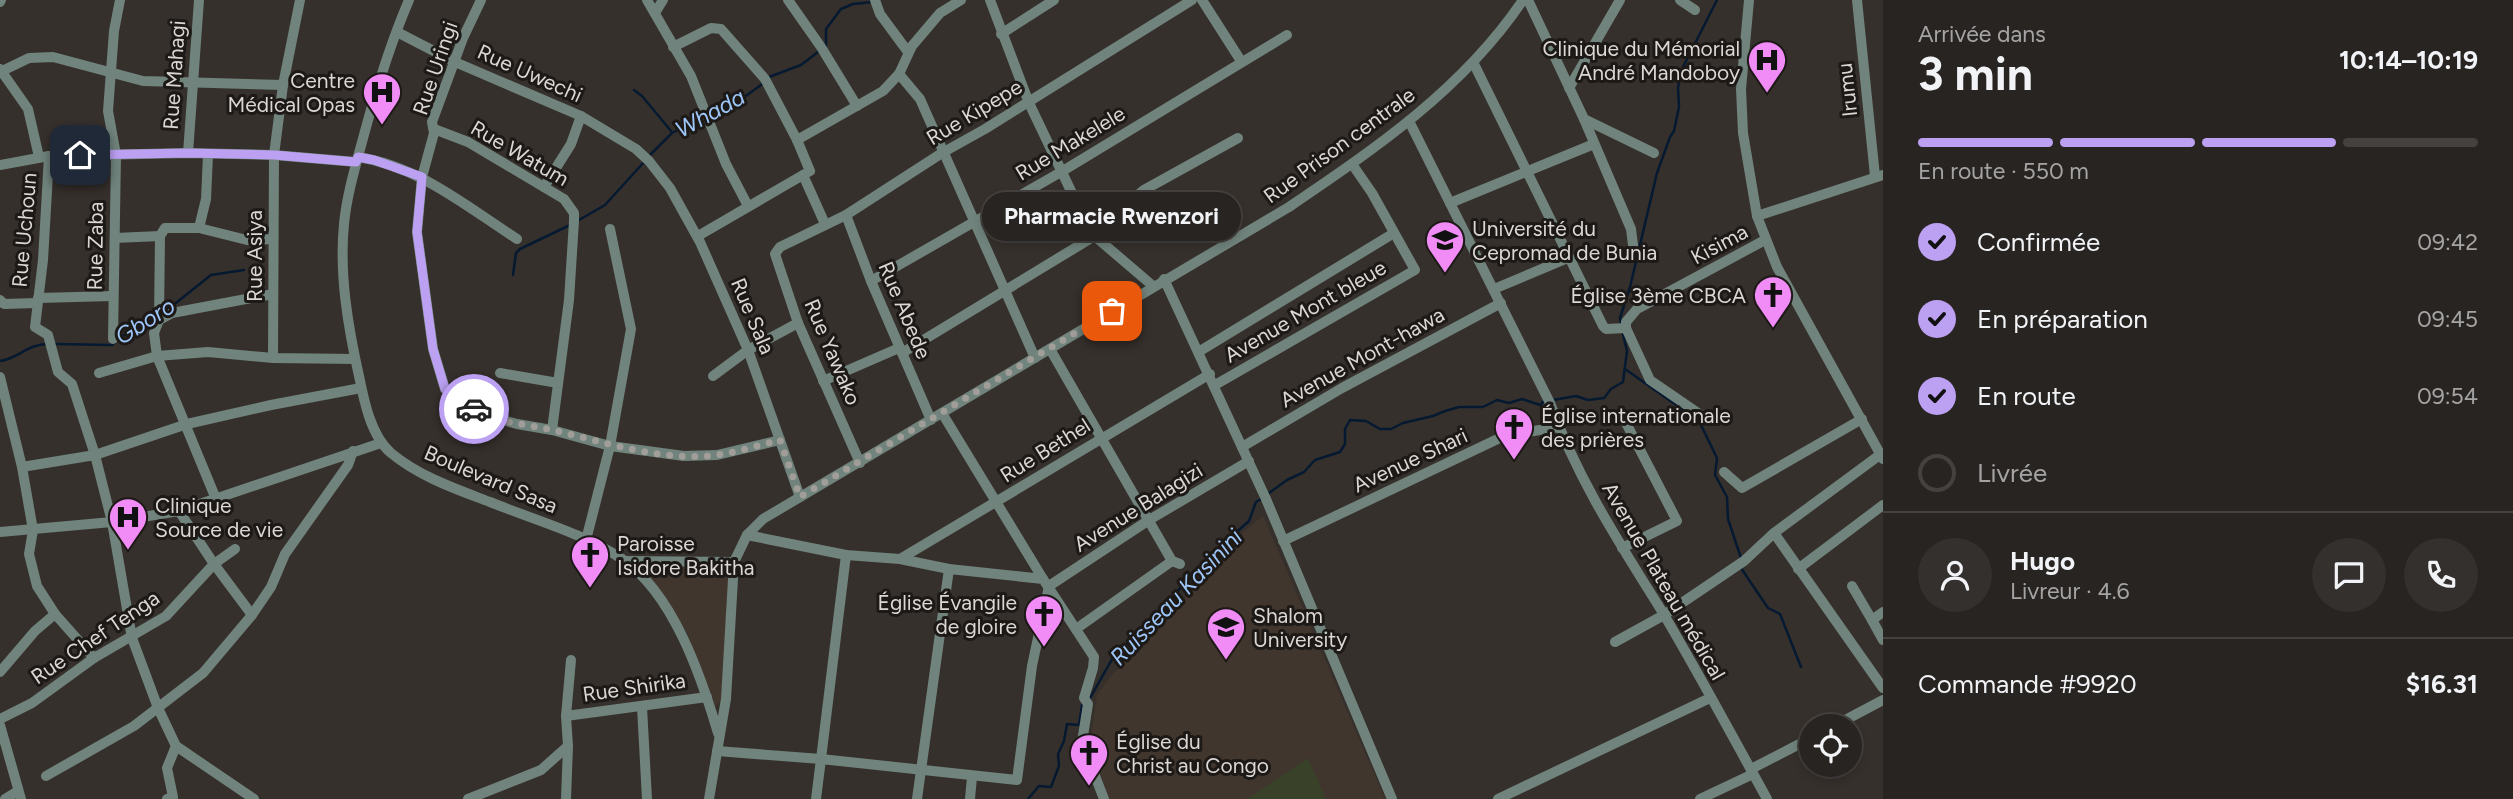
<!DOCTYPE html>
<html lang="fr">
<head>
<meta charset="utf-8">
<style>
	:root { --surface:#282421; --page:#34302e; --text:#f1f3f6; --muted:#a5a4a5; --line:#44413f; --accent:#bca0f2 }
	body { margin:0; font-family:Figtree,sans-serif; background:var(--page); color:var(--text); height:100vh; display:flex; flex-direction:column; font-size:26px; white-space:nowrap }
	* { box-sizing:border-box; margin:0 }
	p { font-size:23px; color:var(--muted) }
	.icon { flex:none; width:38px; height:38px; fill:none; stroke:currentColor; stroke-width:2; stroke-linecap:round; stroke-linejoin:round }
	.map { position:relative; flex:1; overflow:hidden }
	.sheet { display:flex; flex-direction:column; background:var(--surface); width:630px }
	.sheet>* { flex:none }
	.buttons { position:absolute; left:1799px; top:714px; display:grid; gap:14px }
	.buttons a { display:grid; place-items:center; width:63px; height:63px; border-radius:50%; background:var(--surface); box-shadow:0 4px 10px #0003,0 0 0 2px var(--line); font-size:35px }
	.pin { position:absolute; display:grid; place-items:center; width:60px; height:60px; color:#fff; margin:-30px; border-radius:14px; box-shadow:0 4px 10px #0006 }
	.courier { position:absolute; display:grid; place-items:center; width:70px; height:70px; margin:-35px; border:5px solid #bca0f2; border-radius:50%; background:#fff; color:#222; box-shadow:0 2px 9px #0007 }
	.bubble { position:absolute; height:49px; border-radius:24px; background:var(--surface); box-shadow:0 4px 10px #0003,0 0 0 2px var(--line); font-size:23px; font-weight:700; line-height:49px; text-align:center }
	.summary em { font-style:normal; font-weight:700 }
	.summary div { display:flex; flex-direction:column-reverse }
	.summary { display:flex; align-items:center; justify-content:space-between; height:119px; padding:0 35px }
	h1 { font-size:46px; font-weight:700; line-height:52px }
	.bar { display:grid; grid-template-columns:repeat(4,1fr); gap:10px 7px; align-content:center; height:84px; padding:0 35px }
	.bar i { height:9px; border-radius:5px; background:var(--line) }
	.bar .selected { background:var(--accent) }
	.bar p { grid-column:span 4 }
	.line { display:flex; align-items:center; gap:18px; padding:0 35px; border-top:2px solid var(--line) }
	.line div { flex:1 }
	.round { display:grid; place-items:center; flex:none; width:74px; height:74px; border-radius:37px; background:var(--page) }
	ol { padding:0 35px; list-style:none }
	li { display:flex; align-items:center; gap:21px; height:77px }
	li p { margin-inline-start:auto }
	li .icon { padding:7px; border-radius:50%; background:var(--accent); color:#111; stroke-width:4 }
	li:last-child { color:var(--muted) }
	li i { width:38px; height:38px; border:4px solid var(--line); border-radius:50% }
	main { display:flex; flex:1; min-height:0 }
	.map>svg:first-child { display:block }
	.built { fill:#41362d }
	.park { fill:#394129 }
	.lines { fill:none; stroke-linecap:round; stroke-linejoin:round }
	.stream { stroke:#051931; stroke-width:2.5 }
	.minor { stroke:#70837c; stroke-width:10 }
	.done { stroke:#a19d99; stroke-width:7; stroke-dasharray:0 12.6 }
	.route { stroke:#bca0f2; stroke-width:9 }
	.labels { text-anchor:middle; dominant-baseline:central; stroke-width:6; stroke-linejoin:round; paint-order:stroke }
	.poi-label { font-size:21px; fill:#dbd7d4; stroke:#1c1917; text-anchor:start }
	.street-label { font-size:21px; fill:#dbd7d4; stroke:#1c1917 }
	.water-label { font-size:23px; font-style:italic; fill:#9ec6f8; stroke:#1c1917 }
</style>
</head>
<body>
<main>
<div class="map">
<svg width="1883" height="799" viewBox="0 0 1883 799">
	<rect width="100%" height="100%" fill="#36302c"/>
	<!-- built -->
	<g class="built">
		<polygon points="1263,516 1385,799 1109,799 1090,742 1097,695 1111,676 1165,622 1236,538"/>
		<polygon points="640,564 731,567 724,699 715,706 687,633 650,583"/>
	</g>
	<!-- park -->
	<polygon class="park" points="1308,758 1326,799 1247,799"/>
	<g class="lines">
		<!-- stream -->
		<g class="stream">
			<polyline points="826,46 826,29 841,9 853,4 872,2"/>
			<polyline points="769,77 801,65 818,52"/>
			<polyline points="634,90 642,96 671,131"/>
			<polyline points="710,114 736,103 765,82"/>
			<polyline points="648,157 672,133 704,116"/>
			<polyline points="579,220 605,205 644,162"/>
			<polyline points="513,275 516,253 520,249 570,225"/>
			<polyline points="167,310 211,275 244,270"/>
			<polyline points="1621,324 1620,318 1630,287 1657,173 1670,137 1674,131 1679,107 1678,88 1681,71 1717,0"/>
			<polyline points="55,344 112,345 119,338 156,318"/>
			<path d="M0 361C18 359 27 344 48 344"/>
			<polyline points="1625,369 1699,421 1717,458 1715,475 1727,497 1728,519 1741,558"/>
			<polyline points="1553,400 1576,396 1588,400 1604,398 1611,389 1623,382 1627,351 1622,330"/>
			<polyline points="1269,493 1287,480 1304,472 1315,460 1340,452 1345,444 1345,429 1350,420 1366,421 1380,429 1391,429 1403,423 1433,416 1445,411 1459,407 1483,407 1497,400 1509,403 1522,399 1540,405 1544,401"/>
			<polyline points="1741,568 1768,608 1780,614 1801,667"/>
			<polyline points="1090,698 1115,654 1166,610 1182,585 1218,559 1223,544 1249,521 1256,502 1261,499"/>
			<polyline points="1028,799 1039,786 1051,787 1059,766 1058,754 1064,741 1067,724 1079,725 1082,705 1085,702"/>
		</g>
		<!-- minor -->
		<g class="minor">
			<path d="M409 0C391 42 377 87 365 131 357 161 347 193 344 224 339 274 348 327 359 376 364 401 371 436 391 453 420 477 456 489 490 502 534 520 583 533 622 559 673 593 701 676 718 733"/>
			<polyline points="481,0 463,38 432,122 434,133 422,177 417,232 433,349 445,389 453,397 485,415 517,424 552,430 610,446 684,456 717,455 780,440"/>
			<polyline points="647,0 691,76 726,164 748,206"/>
			<polyline points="788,0 821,47 857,106"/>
			<polyline points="875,0 880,14 908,52"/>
			<polyline points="990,0 1029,103 1091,233 1153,286"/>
			<polyline points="1202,0 1241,61"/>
			<polyline points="1528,0 1584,119 1631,229 1634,253"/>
			<polyline points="1680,0 1695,10"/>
			<polyline points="1749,0 1741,89 1743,133 1757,216 1777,267 1883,459"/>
			<polyline points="1857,0 1875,176"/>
			<polyline points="0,2 1,0"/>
			<polyline points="655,13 663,0"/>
			<polyline points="397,32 455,62 581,116 636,149 649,161 670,188 700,242 748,350 800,497"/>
			<polyline points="1001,34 1054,0"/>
			<polyline points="673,47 711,28 721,29 765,79 797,140 810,171 803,175 825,224"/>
			<polyline points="1474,64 1603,326 1606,329 1626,328"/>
			<polyline points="0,69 28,109 39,157"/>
			<polyline points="2,71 29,58 53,57 143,81 283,85"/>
			<polyline points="899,74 920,99 1035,358"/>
			<polyline points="1569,88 1620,0"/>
			<polyline points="1584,119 1654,153"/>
			<path d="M1409 121 1550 403C1578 480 1620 544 1663 613 1699 674 1733 737 1767 799"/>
			<polyline points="434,129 468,142 564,199 574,213 574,221 569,300 552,430"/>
			<polyline points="797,140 883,91 899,74 912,46 940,13 961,0"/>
			<polyline points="188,153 199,0"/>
			<polyline points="49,156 43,260 35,327 48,335 58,372 72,384 95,455 112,522 132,638 158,708 176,746 254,799"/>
			<path d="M358 157C418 166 466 206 517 239"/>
			<polyline points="0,165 49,156 188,153 274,155 356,162"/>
			<polyline points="544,187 571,144 581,116"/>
			<polyline points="1450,203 1594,144"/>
			<polyline points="846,215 871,281 931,420"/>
			<polyline points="1757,216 1883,175"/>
			<polyline points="199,228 206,199 208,155"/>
			<polyline points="1091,233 1144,190 1238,138"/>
			<polyline points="698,236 803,175"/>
			<polyline points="115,238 160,236"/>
			<polyline points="1164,279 1266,499 1392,799"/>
			<polyline points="871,281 1061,172 1287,35"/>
			<polyline points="1494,289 1568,258"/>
			<polyline points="38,298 113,296"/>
			<polyline points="0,300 4,304 37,303"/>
			<polyline points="159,320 160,236 165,228 199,228 247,240 273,239"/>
			<polyline points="1626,328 1626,322 1637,309 1765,240"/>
			<polyline points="1626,328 1650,380 1701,415"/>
			<polyline points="113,339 116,155 108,111 114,31 120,0"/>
			<polyline points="1050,349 1172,561 1180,564"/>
			<polyline points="1200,351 1394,233"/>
			<polyline points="902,353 1093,237"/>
			<polyline points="273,358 274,155 283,85 300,0"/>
			<polyline points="99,373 157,356 208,352 273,358 355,359"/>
			<polyline points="500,373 558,383"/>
			<polyline points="713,376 748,350 798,323"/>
			<polyline points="0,377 22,467 33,530 29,554 37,586 55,614 35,631 0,672"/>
			<polyline points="823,381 899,348"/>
			<polyline points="1215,385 1415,270 1372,193 1352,164"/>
			<polyline points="942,413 1043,579"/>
			<polyline points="1242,447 1342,388 1501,303"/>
			<polyline points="860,463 798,323 775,254 780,247 846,215 942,153 985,129 1192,0"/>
			<polyline points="22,467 95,455 187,424 271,405 361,388"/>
			<polyline points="1724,472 1742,488 1862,419"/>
			<polyline points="216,499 157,356 154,333 159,320 172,313 273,294"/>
			<polyline points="179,511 214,564 252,615"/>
			<polyline points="0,532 112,522 179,511 381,443"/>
			<polyline points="1774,533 1883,688"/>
			<polyline points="747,535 846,555 900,559 949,569 1043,579 1094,657 1093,668 1084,698 1088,704 1082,742 1104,799"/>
			<polyline points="586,540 610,446 631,329 610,229"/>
			<polyline points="1283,541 1504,436 1558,427"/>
			<polyline points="1622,548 1677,521 1625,421"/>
			<polyline points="900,559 1210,374"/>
			<polyline points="624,561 734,562"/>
			<polyline points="1798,569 1883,505"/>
			<polyline points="1049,586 1149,520 1249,461"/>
			<polyline points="1852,586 1872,620"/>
			<polyline points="1883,612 1872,620 1883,640"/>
			<polyline points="55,614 94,658"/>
			<polyline points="1076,629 1172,561"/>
			<polyline points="1615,642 1664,615 1744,561 1774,533 1881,454"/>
			<polyline points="642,707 647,799"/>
			<polyline points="566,716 707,697"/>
			<polyline points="0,719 32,703 94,658 166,616 214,564 235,549"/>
			<polyline points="0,725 21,799"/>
			<polyline points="1834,726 1883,700"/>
			<polyline points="717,751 821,759 846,555"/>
			<polyline points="1751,769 1811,738"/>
			<polyline points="46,776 134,726 203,673 252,615 271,587 285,554 348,465 353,451"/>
			<polyline points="5,799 18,791"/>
			<polyline points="167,799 173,797 167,768 176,746"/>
			<polyline points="468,799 541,770 568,746"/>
			<polyline points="566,799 568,746 566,716 571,660"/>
			<path d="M709 799 726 699 734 562 747 535 763 519 1289 207C1376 148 1463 89 1523 0"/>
			<polyline points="816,799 821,759 1017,780 1032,666 1049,586"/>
			<polyline points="917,799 949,569"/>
			<polyline points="970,799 972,777"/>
			<polyline points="1498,799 1710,698"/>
			<polyline points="1700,799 1753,774"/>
		</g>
	</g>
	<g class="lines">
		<!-- done -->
		<path class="done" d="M474 409C498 423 526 424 552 430 606 442 661 462 717 455 738 452 760 445 780 440L800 497 1112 311"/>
		<!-- route -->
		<polyline class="route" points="80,155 188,153 274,155 356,162 358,157 374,160 422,177 417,232 433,349 445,389 453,397 474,409"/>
	</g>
	<!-- icons -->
	<defs>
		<g id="hospital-pin" transform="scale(2.0125)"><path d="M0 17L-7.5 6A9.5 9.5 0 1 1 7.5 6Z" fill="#f18bf5" stroke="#1c1917"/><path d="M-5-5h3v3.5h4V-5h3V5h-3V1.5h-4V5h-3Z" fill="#111"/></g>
		<g id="university-pin" transform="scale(2.0125)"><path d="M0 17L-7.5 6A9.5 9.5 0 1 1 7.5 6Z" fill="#f18bf5" stroke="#1c1917"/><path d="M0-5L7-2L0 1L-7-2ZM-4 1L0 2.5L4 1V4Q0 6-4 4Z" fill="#111"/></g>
		<g id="church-pin" transform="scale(2.0125)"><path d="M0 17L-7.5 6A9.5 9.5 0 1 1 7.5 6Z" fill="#f18bf5" stroke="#1c1917"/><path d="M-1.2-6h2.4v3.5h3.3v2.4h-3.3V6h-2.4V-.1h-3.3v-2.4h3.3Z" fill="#111"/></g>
	</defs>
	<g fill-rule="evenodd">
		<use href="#hospital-pin" x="1767" y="60"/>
		<use href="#hospital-pin" x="382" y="92"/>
		<use href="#university-pin" x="1445" y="240"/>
		<use href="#church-pin" x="1773" y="295"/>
		<use href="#church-pin" x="1514" y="427"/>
		<use href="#hospital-pin" x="128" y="517"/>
		<use href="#church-pin" x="590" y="555"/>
		<use href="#church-pin" x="1044" y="614"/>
		<use href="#university-pin" x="1226" y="627"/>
		<use href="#church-pin" x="1089" y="753"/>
	</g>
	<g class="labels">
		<!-- poi labels -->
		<g class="poi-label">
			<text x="1740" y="48" text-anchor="end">Clinique du Mémorial<tspan x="1740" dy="24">André Mandoboy</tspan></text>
			<text x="355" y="80" text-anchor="end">Centre<tspan x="355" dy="24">Médical Opas</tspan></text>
			<text x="1472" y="228">Université du<tspan x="1472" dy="24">Cepromad de Bunia</tspan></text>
			<text x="1746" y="295" text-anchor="end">Église 3ème CBCA</text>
			<text x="1541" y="415">Église internationale<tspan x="1541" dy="24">des prières</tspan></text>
			<text x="155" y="505">Clinique<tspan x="155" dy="24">Source de vie</tspan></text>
			<text x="617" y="543">Paroisse<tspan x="617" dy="24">Isidore Bakitha</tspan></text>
			<text x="1017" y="602" text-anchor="end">Église Évangile<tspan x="1017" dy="24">de gloire</tspan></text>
			<text x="1253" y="615">Shalom<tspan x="1253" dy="24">University</tspan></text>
			<text x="1116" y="741">Église du<tspan x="1116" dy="24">Christ au Congo</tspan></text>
		</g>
		<!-- street labels -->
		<g class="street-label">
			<text transform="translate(435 68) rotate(-71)">Rue Uringi</text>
			<text transform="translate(530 73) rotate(24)">Rue Uwechi</text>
			<text transform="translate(174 75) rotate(-86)">Rue Mahagi</text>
			<text transform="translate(1847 90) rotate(-96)">Irumu</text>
			<text transform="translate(974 112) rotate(-31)">Rue Kipepe</text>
			<text transform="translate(1070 143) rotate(-31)">Rue Makelele</text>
			<text transform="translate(1339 145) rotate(-36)">Rue Prison centrale</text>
			<text transform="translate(520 153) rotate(30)">Rue Watum</text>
			<text transform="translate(24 230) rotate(-85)">Rue Uchoun</text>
			<text transform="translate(1719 244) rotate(-28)">Kisima</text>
			<text transform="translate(95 246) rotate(-89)">Rue Zaba</text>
			<text transform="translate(254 256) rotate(-90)">Rue Asiya</text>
			<text transform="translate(905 310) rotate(67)">Rue Abede</text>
			<text transform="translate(1305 311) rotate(-30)">Avenue Mont bleue</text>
			<text transform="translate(753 316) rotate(67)">Rue Sala</text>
			<text transform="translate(833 352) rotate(67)">Rue Yawako</text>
			<text transform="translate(1362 357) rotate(-29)">Avenue Mont-hawa</text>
			<text transform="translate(1045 450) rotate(-32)">Rue Bethel</text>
			<text transform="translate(1410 460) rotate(-25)">Avenue Shari</text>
			<text transform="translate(491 479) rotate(23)">Boulevard Sasa</text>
			<text transform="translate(1138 507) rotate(-32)">Avenue Balagizi</text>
			<text transform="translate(1664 581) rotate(60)">Avenue Plateau médical</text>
			<text transform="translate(95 637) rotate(-34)">Rue Chef Tenga</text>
			<text transform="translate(634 687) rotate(-8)">Rue Shirika</text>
		</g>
		<!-- water labels -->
		<g class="water-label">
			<text transform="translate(710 113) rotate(-29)">Whada</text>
			<text transform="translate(145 321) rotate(-33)">Gboro</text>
			<text transform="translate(1176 597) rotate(-46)">Ruisseau Kasinini</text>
		</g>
	</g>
</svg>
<div class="buttons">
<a><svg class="icon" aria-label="locate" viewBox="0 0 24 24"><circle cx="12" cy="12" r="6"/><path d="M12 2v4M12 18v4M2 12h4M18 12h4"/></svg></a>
</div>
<div class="pin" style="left:1112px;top:311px;background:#ea580c"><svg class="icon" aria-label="bag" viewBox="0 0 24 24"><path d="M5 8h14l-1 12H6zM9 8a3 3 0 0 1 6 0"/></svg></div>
<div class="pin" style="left:80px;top:155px;background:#1f2937"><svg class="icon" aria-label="home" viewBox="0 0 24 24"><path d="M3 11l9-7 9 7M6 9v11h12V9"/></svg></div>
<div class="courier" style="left:474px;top:409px"><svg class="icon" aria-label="car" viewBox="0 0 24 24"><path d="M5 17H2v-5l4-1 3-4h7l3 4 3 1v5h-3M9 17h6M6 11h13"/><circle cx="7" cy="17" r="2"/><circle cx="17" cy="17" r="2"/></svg></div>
<div class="bubble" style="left:982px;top:192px;width:259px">Pharmacie Rwenzori</div>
</div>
<section class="sheet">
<div class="summary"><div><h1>3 min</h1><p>Arrivée dans</p></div><em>10:14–10:19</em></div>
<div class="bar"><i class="selected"></i><i class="selected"></i><i class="selected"></i><i></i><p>En route · 550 m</p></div>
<ol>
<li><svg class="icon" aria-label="check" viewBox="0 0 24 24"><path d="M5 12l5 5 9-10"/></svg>Confirmée<p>09:42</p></li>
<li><svg class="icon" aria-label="check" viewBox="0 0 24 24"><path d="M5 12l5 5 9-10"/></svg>En préparation<p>09:45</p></li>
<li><svg class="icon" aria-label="check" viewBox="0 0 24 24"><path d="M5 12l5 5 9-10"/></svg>En route<p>09:54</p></li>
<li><i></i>Livrée</li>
</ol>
<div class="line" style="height:126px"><a class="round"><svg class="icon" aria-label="person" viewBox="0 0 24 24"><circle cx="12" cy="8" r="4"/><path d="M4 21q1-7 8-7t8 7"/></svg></a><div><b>Hugo</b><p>Livreur · 4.6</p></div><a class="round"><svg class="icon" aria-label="chat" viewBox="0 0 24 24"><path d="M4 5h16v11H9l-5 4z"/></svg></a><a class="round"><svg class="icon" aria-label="phone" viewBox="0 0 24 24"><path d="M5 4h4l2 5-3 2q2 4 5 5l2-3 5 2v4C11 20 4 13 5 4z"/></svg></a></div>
<div class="line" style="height:91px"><div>Commande #9920</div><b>$16.31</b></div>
</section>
</main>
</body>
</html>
